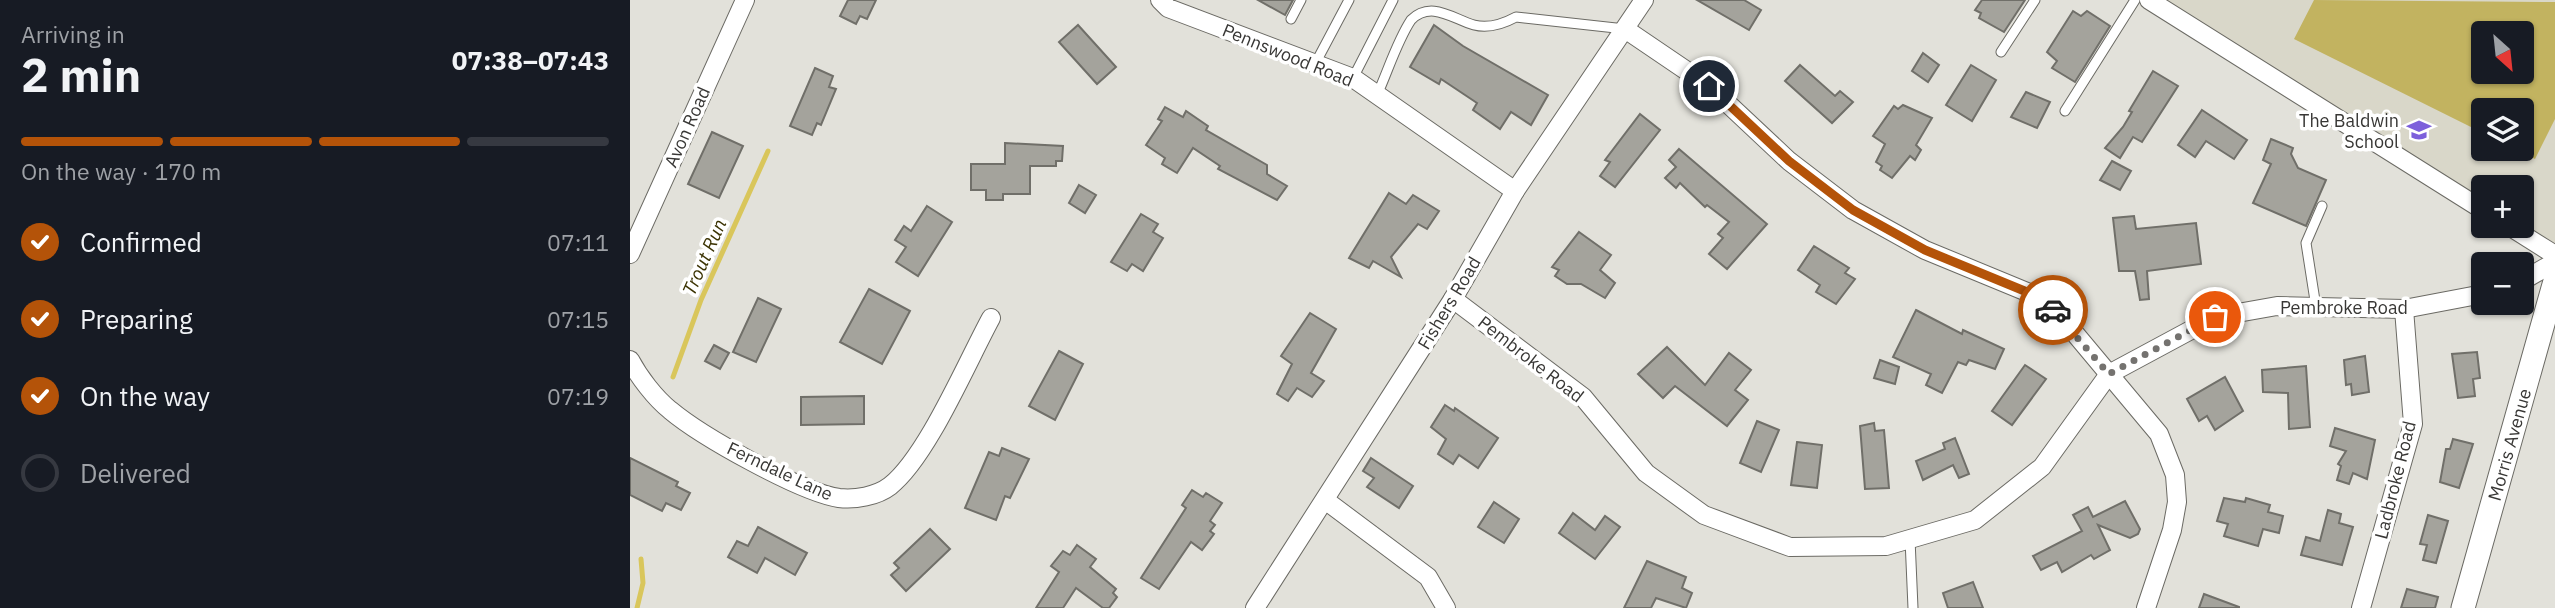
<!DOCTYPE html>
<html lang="en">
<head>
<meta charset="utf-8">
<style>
	:root { --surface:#171b24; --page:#242831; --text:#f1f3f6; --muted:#9ea1a6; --line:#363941; --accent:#b45309 }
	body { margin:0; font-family:"IBM Plex Sans",sans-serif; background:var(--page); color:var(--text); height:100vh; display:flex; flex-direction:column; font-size:26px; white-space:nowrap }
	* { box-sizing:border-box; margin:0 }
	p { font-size:23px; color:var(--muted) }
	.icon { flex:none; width:38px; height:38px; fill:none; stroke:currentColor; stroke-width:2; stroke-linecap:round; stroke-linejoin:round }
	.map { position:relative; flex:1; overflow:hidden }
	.drawer { display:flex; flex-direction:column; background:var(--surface); width:630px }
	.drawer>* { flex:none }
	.needle { width:46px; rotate:153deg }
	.buttons { position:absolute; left:1841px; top:21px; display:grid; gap:14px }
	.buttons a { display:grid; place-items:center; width:63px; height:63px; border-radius:7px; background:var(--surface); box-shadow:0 2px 5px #0004; font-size:35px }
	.pin { position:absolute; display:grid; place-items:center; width:60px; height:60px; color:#fff; margin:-30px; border:4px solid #fff; border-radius:50%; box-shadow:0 2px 7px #0007 }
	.courier { position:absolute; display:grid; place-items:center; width:70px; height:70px; margin:-35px; border:5px solid #b45309; border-radius:50%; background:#fff; color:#222; box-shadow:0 2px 9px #0007 }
	.headline em { font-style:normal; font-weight:700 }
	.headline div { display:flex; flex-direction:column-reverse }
	.headline { display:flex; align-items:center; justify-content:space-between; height:119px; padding:0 21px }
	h1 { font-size:46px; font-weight:700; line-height:52px }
	.bar { display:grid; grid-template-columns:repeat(4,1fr); gap:10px 7px; align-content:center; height:84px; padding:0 21px }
	.bar i { height:9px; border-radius:5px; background:var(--line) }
	.bar .on { background:var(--accent) }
	.bar p { grid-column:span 4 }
	ol { padding:0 21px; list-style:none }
	li { display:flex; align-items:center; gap:21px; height:77px }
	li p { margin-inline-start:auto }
	li .icon { padding:7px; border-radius:50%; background:var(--accent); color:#fff; stroke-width:4 }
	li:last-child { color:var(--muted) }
	li i { width:38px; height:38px; border:4px solid var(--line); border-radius:50% }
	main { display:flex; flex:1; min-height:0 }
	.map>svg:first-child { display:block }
	.built { fill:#d9d7c9; fill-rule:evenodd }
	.green { fill:#c2b360; fill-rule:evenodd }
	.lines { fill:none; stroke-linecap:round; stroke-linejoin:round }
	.stream { stroke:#d9c65b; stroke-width:5 }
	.building { fill:#a4a39c; stroke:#706f69; stroke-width:2 }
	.service-casing { stroke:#6b6a64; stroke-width:11 }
	.minor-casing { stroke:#6b6a64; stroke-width:20 }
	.tertiary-casing { stroke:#6b6a64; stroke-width:25 }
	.service { stroke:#fff; stroke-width:9 }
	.minor { stroke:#fff; stroke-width:18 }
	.tertiary { stroke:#fff; stroke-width:23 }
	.done { stroke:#74726f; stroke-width:7; stroke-dasharray:0 12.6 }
	.route { stroke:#b45309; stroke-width:9 }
	.labels { text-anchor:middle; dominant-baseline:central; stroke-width:7; stroke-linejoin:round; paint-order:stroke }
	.street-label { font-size:18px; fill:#383735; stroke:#fff }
	.poi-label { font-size:18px; fill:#383735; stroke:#fff; text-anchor:end }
	.water-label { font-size:19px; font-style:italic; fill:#3b3303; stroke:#fff }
</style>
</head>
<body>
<main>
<section class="drawer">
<div class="headline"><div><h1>2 min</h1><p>Arriving in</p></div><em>07:38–07:43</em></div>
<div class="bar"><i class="on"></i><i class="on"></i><i class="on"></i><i></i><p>On the way · 170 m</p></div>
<ol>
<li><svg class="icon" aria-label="check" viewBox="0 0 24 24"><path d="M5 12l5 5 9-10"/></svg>Confirmed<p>07:11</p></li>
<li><svg class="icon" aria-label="check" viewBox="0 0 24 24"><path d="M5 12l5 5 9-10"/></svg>Preparing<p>07:15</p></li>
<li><svg class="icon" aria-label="check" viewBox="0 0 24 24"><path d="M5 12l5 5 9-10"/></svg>On the way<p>07:19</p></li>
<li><i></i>Delivered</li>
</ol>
</section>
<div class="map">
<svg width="1925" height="608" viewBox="0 0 1925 608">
	<rect width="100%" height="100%" fill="#e2e1da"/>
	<!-- built -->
	<path class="built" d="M1518 0H1925V255L1892 226V187H1853V210ZM1853 33H1892V72H1853ZM1853 110H1892V149H1853Z"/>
	<!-- green -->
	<path class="green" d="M1684 0 1925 2V119L1905 159 1884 149H1892V110H1853V133L1664 39ZM1853 33H1892V72H1853Z"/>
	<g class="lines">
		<!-- stream -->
		<g class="stream">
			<polyline points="43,377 71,300 138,151"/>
			<polyline points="7,608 13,583 11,559"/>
		</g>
	</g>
	<!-- building -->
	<g class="building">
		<polygon points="218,0 246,0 237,19 230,16 226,24 210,16"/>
		<polygon points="628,0 663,0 655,15"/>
		<polygon points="1067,0 1114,0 1131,10 1119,30"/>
		<polygon points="1352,0 1395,0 1374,32 1349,18 1351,13 1345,10"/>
		<polygon points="1443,11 1451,16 1457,11 1480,26 1445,82 1422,68 1427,61 1417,52"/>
		<polygon points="448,25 486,67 467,84 429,42"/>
		<polygon points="804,25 833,46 918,95 901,125 881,112 870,129 843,110 847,103 811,79 809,84 780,67"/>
		<polygon points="1293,53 1309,65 1298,82 1282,71"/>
		<polygon points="1170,65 1205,96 1210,91 1223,102 1202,123 1155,81"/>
		<polygon points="1341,65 1366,80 1342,121 1316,105"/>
		<polygon points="185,68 203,76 199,87 206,89 191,125 187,123 182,135 160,126"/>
		<polygon points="1523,71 1548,86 1512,142 1503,137 1490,158 1475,148 1493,127 1502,112 1499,111"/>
		<polygon points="1396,92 1420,102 1407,128 1381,117"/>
		<polygon points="1273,105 1302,118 1286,145 1291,150 1285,160 1280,156 1262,178 1250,170 1252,166 1246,162 1255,144 1243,136 1264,106 1268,109"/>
		<polygon points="535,107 553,117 556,111 578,126 576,130 637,165 637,174 657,186 647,200 588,169 590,166 563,148 547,173 532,164 535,158 516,145 532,121 528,119"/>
		<polygon points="1572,110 1617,140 1604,159 1576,141 1565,157 1548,145"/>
		<polygon points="1010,114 1030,130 985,187 970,176 980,162 975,160"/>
		<polygon points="82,132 113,146 89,198 58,184"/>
		<polygon points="1641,139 1663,148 1661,154 1668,168 1696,180 1676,226 1623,203 1641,164 1633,160"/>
		<polygon points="375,143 433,146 432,161 426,161 426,166 400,166 400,194 373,194 373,200 356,200 356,190 341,190 341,164 375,164"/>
		<polygon points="1049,149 1137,224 1097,269 1079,254 1093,238 1088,234 1099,222 1077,205 1075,207 1050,183 1046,188 1035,178 1046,167 1039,160"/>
		<polygon points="1482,161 1501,171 1490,190 1470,180"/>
		<polygon points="449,185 466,195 455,213 439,203"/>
		<polygon points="759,193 776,204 783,195 809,211 797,229 788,224 761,257 771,277 743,261 739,268 719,258"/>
		<polygon points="297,206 322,222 288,276 266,262 276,247 265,240 274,226 281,231"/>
		<polygon points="511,214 528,224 523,232 533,238 513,271 502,264 497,271 481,262"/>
		<polygon points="1504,216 1506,229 1566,223 1571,264 1517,271 1519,299 1510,300 1505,271 1489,271 1483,218"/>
		<polygon points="949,232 981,255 970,270 985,283 975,298 951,284 937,284 925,276 929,270 922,267"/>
		<polygon points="1184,246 1219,268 1215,273 1225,279 1206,304 1186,292 1190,285 1168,270"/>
		<polygon points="239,289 280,311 252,364 210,342"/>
		<polygon points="128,298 151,309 126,362 103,352"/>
		<polygon points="1286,310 1332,334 1333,330 1374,349 1365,369 1339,360 1336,365 1328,362 1312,393 1296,385 1301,374 1263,357"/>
		<polygon points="680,313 706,329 681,373 694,381 682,397 667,388 658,401 647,394 662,364 651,356"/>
		<polygon points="84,345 99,353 90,369 75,361"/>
		<polygon points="1037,347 1075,385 1099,353 1121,370 1105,390 1118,400 1097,426 1045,386 1033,398 1008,374"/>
		<polygon points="429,351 453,364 425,420 399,406"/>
		<polygon points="1847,352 1850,378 1843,379 1845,396 1828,398 1822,354"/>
		<polygon points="1735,356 1739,392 1722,395 1721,384 1716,385 1714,360"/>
		<polygon points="1250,360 1269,367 1265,384 1244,378"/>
		<polygon points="1395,365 1416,379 1382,425 1362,411"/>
		<polygon points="1676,366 1680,427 1659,429 1658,393 1633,392 1632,370"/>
		<polygon points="1595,377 1613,411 1585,430 1577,416 1569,421 1557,399"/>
		<polygon points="234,396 234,424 171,425 171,397"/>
		<polygon points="815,405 824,411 825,408 868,438 848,468 829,455 823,464 808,454 816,439 801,427"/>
		<polygon points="1127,421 1149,430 1131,472 1110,463"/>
		<polygon points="1244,423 1245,431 1254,430 1259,488 1235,489 1230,426"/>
		<polygon points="1705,428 1745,440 1737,479 1723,473 1719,484 1707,480 1711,466 1708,464 1716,451 1700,446"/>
		<polygon points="1325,438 1339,474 1329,478 1323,465 1293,480 1286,461 1315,449 1313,443"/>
		<polygon points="1823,439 1843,444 1829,488 1810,482 1816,449 1820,449"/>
		<polygon points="1167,442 1192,445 1187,488 1161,485"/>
		<polygon points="372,448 399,459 380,498 375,496 366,520 335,508 359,452 369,456"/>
		<polygon points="0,458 48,482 46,486 60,493 51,510 36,503 32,511 0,495"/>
		<polygon points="741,458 783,486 769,508 737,487 744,478 733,471"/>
		<polygon points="562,490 573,497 576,493 592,503 580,521 585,525 580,531 584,534 572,550 561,542 529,589 511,578 556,508 552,505"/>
		<polygon points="1594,498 1615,502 1616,498 1640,505 1638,512 1653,516 1649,533 1633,529 1628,546 1594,536 1598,524 1587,521"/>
		<polygon points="1495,501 1510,529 1508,534 1500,538 1468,525 1480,550 1464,559 1461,555 1432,572 1427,562 1411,570 1403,556 1452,531 1443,515 1458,507 1463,517"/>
		<polygon points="864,502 889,519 874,543 848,527"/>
		<polygon points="1698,510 1711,514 1709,523 1723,527 1712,565 1671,555 1676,537 1690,541"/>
		<polygon points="943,513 965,530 975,516 990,527 965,559 929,533"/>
		<polygon points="1798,515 1818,521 1806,563 1793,560 1797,545 1790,544"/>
		<polygon points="128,527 177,553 165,575 135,558 127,573 98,557 107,541 118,546"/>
		<polygon points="300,529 320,549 276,591 261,575 269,568 264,563"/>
		<polygon points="447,545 466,559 460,567 486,589 483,593 487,597 479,608 473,608 446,588 433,608 406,608 429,572 421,566 433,551 440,555"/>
		<polygon points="1017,561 1056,577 1052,588 1062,593 1056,608 1026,598 1021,608 994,608"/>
		<polygon points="1343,582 1353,608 1318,608 1313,593"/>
		<polygon points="1777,589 1808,597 1805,608 1771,608"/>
		<polygon points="1574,594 1609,607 1609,608 1569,608"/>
	</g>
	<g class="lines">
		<!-- service casing -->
		<g class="service-casing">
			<g id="service">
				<polyline points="661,19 671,0"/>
				<polyline points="1371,52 1405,0"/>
				<polyline points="685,64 719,0"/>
				<polyline points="723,78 763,0"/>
				<path d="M747 95C758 71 767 41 781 20 801 0 823 19 844 25 859 29 873 24 886 17L995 29"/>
				<polyline points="1435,111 1505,0"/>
				<polyline points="1686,307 1676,243 1692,206"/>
				<polyline points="1280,539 1283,608"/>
			</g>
		</g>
		<!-- minor casing -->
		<g class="minor-casing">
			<g id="minor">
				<polyline points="530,0 538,8 723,78 885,191"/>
				<polyline points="1519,0 1853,210"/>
				<polyline points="995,29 1079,86 1159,161 1223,210 1295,250 1397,292 1437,324 1529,434 1545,475 1547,502 1542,530 1516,608"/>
				<polyline points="1879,226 1925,255"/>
				<polyline points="0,254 115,0"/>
				<polyline points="1892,281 1925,262"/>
				<polyline points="823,299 953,397 1016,473 1074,515 1160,547 1256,546 1345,520 1412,467 1479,374 1585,317 1647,306 1774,309 1853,294"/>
				<path d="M0 360C9 377 25 398 40 410 71 436 170 492 209 498 225 500 247 496 260 486 297 457 337 362 361 318"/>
				<polyline points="695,500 798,577 816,608"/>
				<polyline points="625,608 823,299 885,191 1014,0"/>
				<polyline points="1731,608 1783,424 1774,309"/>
			</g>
		</g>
		<!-- tertiary casing -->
		<g class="tertiary-casing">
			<g id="tertiary">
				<path id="s1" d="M1833 608 1925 281"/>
			</g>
		</g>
		<!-- service -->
		<use href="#service" class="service"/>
		<!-- minor -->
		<use href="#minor" class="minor"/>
		<!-- tertiary -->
		<use href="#tertiary" class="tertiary"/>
	</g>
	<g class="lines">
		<!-- done -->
		<polyline class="done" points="1423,310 1479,374 1585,317"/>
		<!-- route -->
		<polyline class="route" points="1079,86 1159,161 1223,210 1295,250 1397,292 1423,310"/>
	</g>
	<!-- icons -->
	<defs>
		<g id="school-bare" transform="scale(1.89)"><path d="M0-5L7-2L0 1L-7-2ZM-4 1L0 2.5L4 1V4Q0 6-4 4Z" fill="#7d60db" stroke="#fff" stroke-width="2.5" paint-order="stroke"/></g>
	</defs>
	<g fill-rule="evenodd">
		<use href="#school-bare" x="1789" y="130"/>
	</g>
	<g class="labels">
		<!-- street labels -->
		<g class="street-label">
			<text transform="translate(658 55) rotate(22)">Pennswood Road</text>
			<text transform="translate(57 127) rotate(-66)">Avon Road</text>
			<text transform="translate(819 303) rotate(-59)">Fishers Road</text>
			<text x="1714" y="307">Pembroke Road</text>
			<text transform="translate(901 359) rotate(38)">Pembroke Road</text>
			<text stroke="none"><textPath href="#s1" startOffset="170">Morris Avenue</textPath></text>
			<text transform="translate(150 471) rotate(25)">Ferndale Lane</text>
			<text transform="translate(1765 480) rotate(-76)">Ladbroke Road</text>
		</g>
		<!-- poi labels -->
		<g class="poi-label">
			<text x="1769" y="120">The Baldwin<tspan x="1769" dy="21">School</tspan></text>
		</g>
		<!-- water labels -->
		<g class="water-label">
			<text transform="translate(74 257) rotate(-66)">Trout Run</text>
		</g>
	</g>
</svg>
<div class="buttons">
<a><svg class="needle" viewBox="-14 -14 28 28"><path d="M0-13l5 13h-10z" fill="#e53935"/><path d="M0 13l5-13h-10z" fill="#9ea1a6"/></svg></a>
<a><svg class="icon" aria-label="layers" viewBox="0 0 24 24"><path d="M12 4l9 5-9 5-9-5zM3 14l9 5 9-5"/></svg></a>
<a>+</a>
<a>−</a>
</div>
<div class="pin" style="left:1585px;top:317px;background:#ea580c"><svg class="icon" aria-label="bag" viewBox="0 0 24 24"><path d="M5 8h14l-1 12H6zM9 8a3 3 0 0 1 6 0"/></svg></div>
<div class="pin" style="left:1079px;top:86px;background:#1f2937"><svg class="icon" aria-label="home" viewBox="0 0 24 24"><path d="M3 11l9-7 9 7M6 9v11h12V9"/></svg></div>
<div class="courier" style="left:1423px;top:310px"><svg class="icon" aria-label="car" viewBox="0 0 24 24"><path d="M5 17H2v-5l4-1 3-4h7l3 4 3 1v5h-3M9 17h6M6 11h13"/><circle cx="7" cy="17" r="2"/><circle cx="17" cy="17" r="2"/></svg></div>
</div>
</main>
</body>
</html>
